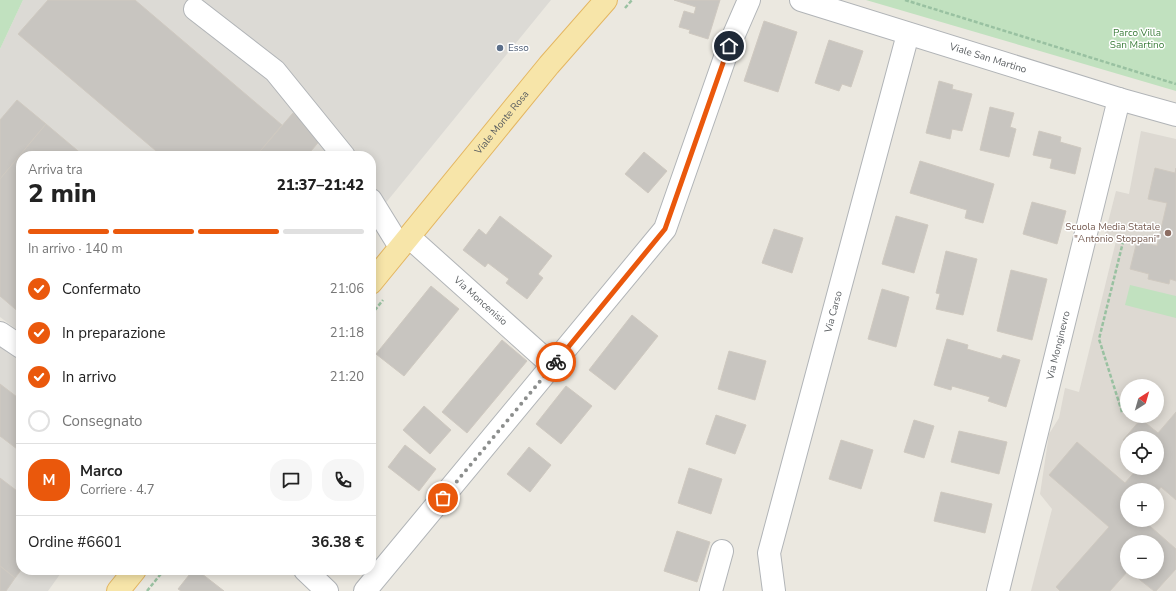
<!DOCTYPE html>
<html lang="it">
<head>
<meta charset="utf-8">
<style>
	:root { --surface:#fff; --page:#f6f6f6; --text:#222; --muted:#767676; --line:#e0e0e0; --accent:#ea580c }
	body { margin:0; font-family:"Nunito Sans",sans-serif; background:var(--page); color:var(--text); height:100vh; display:flex; flex-direction:column; font-size:15px; white-space:nowrap }
	* { box-sizing:border-box; margin:0 }
	p { font-size:13px; color:var(--muted) }
	.icon { flex:none; width:22px; height:22px; fill:none; stroke:currentColor; stroke-width:2; stroke-linecap:round; stroke-linejoin:round }
	.map { position:relative; flex:1; overflow:hidden }
	.side { position:absolute; left:16px; top:151px; width:360px; height:424px; display:flex; flex-direction:column; background:var(--surface); border-radius:16px; box-shadow:0 2px 10px #0003 }
	.side>* { flex:none }
	.needle { width:26px; rotate:37deg }
	.tools { position:absolute; left:1120px; top:379px; display:grid; gap:8px }
	.tools a { display:grid; place-items:center; width:44px; height:44px; border-radius:50%; background:var(--surface); box-shadow:0 2px 10px #0003; font-size:20px }
	.pin { position:absolute; display:grid; place-items:center; width:34px; height:34px; color:#fff; margin:-17px; border:2px solid #fff; border-radius:50%; box-shadow:0 1px 4px #0007 }
	.courier { position:absolute; display:grid; place-items:center; width:40px; height:40px; margin:-20px; border:3px solid #ea580c; border-radius:50%; background:#fff; color:#222; box-shadow:0 1px 5px #0007 }
	.headline em { font-style:normal; font-weight:800 }
	.headline div { display:flex; flex-direction:column-reverse }
	.headline { display:flex; align-items:center; justify-content:space-between; height:68px; padding:0 12px }
	h1 { font-size:26px; font-weight:800; line-height:30px }
	.bar { display:grid; grid-template-columns:repeat(4,1fr); gap:6px 4px; align-content:center; height:48px; padding:0 12px }
	.bar i { height:5px; border-radius:3px; background:var(--line) }
	.bar .active { background:var(--accent) }
	.bar p { grid-column:span 4 }
	.line { display:flex; align-items:center; gap:10px; padding:0 12px; border-top:1px solid var(--line) }
	.line div { flex:1 }
	.round { display:grid; place-items:center; flex:none; width:42px; height:42px; border-radius:16px; background:var(--page) }
	ol { padding:0 12px; list-style:none }
	li { display:flex; align-items:center; gap:12px; height:44px }
	li p { margin-inline-start:auto }
	li .icon { padding:4px; border-radius:50%; background:var(--accent); color:#fff; stroke-width:4 }
	li:last-child { color:var(--muted) }
	li i { width:22px; height:22px; border:2px solid var(--line); border-radius:50% }
	.map>svg:first-child { display:block }
	.industrial { fill:#dcdad5 }
	.education { fill:#ddd9d2; fill-rule:evenodd }
	.green { fill:#c1e1bf }
	.building { fill:#c8c5c0; stroke:#cfc9c0 }
	.lines { fill:none; stroke-linecap:round; stroke-linejoin:round }
	.minor-casing { stroke:#b1b4b7; stroke-width:24 }
	.major-casing { stroke:#e4b661; stroke-width:24 }
	.path { stroke:#99c1a1; stroke-width:2.5; stroke-dasharray:4 2; stroke-linecap:butt }
	.minor { stroke:#fff; stroke-width:22 }
	.major { stroke:#f7e5a9; stroke-width:22 }
	.done { stroke:#8c8e8d; stroke-width:4; stroke-dasharray:0 7.2 }
	.route { stroke:#ea580c; stroke-width:5 }
	.service-dot { fill:#5c6f8a; stroke:#fff; stroke-width:1.5 }
	.education-dot { fill:#8d6e63; stroke:#fff; stroke-width:1.5 }
	.labels { text-anchor:middle; dominant-baseline:central; stroke-width:3; stroke-linejoin:round; paint-order:stroke }
	.park-label { font-size:10px; fill:#3c7d3b; stroke:#fff }
	.service-label { font-size:10px; fill:#4e5e75; stroke:#fff; text-anchor:start }
	.street-label { font-size:10px; fill:#595d60; stroke:#fff }
	.education-label { font-size:10px; fill:#785e54; stroke:#fff; text-anchor:end }
</style>
</head>
<body>
<div class="map">
<svg width="1176" height="591" viewBox="0 0 1176 591">
	<rect width="100%" height="100%" fill="#ebe8e0"/>
	<!-- industrial -->
	<g class="industrial">
		<polygon points="23,0 551,0 371,221 371,156 21,156 21,333 0,317 0,49"/>
		<polygon points="0,341 21,356 21,570 63,570 48,591 0,591"/>
	</g>
	<!-- education -->
	<path class="education" d="M1141 131 1176 139V591H1031L1052 509 1040 494 1049 434 1059 418 1065 388 1079 392 1117 237 1105 234 1116 191 1129 194ZM1127 386H1157V416H1127ZM1127 438H1157V468H1127ZM1127 490H1157V520H1127ZM1127 542H1157V572H1127Z"/>
	<!-- green -->
	<g class="green">
		<polygon points="0,0 23,0 0,49"/>
		<polygon points="866,0 1176,0 1176,91"/>
		<polygon points="1130,285 1176,296 1176,318 1125,305"/>
	</g>
	<!-- building -->
	<g class="building">
		<polygon points="48,0 135,0 282,125 256,156 162,156 18,34"/>
		<polygon points="674,0 720,0 708,39 689,33 690,30 679,27 684,11 694,14 696,7"/>
		<polygon points="764,21 797,32 778,92 744,81"/>
		<polygon points="829,40 863,51 851,87 842,84 839,91 815,83"/>
		<polygon points="939,81 953,85 952,89 972,94 962,131 952,129 950,139 926,133"/>
		<polygon points="17,100 46,124 0,179 0,120"/>
		<polygon points="990,107 1014,113 1010,127 1016,129 1009,157 980,150"/>
		<polygon points="293,113 322,138 311,151 317,156 256,156"/>
		<polygon points="46,124 84,156 21,156 21,314 0,296 0,179"/>
		<polygon points="1039,131 1061,137 1060,142 1081,148 1075,174 1050,168 1052,159 1033,155"/>
		<polygon points="644,152 667,171 648,193 625,174"/>
		<polygon points="920,161 994,184 983,223 965,218 967,210 910,193"/>
		<polygon points="1155,168 1175,173 1176,168 1176,281 1170,279 1169,284 1148,279 1149,274 1130,269 1137,241 1157,246 1167,203 1148,199"/>
		<polygon points="1032,202 1066,211 1057,244 1023,234"/>
		<polygon points="500,216 552,256 538,274 543,278 527,299 506,283 509,279 488,263 485,267 463,250 479,229 486,235"/>
		<polygon points="896,216 928,225 914,273 882,264"/>
		<polygon points="774,229 803,238 792,273 762,263"/>
		<polygon points="946,251 977,259 963,315 936,309 940,294 936,293"/>
		<polygon points="1011,270 1047,279 1032,340 997,331"/>
		<polygon points="431,286 459,309 404,376 376,354"/>
		<polygon points="882,289 909,297 896,347 868,339"/>
		<polygon points="632,315 658,336 615,390 589,370"/>
		<polygon points="947,339 968,345 967,349 1001,359 1003,355 1020,360 1006,407 988,401 990,397 952,386 951,390 934,385"/>
		<polygon points="502,340 527,361 467,433 442,412"/>
		<polygon points="729,351 766,361 755,400 718,389"/>
		<polygon points="0,384 21,400 21,452 0,436"/>
		<polygon points="566,386 592,406 561,444 536,424"/>
		<polygon points="424,406 451,430 430,454 403,430"/>
		<polygon points="1176,412 1176,500 1161,487 1157,492 1157,490 1127,490 1127,520 1143,520 1176,549 1176,569 1156,591 1154,591 1130,572 1157,572 1157,542 1127,542 1127,572 1110,591 1060,591 1056,587 1109,527 1049,475 1077,442 1125,483 1138,468 1157,468 1157,438 1127,438 1127,443 1123,440 1141,419 1158,433"/>
		<polygon points="716,415 746,425 735,454 706,444"/>
		<polygon points="914,420 934,426 924,458 904,452"/>
		<polygon points="959,431 1007,442 999,474 951,462"/>
		<polygon points="841,440 873,450 861,489 829,479"/>
		<polygon points="405,445 436,469 419,491 388,467"/>
		<polygon points="529,447 551,465 530,492 507,474"/>
		<polygon points="689,468 722,479 711,514 678,503"/>
		<polygon points="0,478 21,494 21,570 15,578 0,566"/>
		<polygon points="941,492 992,504 985,533 934,521"/>
		<polygon points="677,531 710,542 697,582 664,571"/>
		<polygon points="0,566 15,578 6,591 0,591"/>
		<polygon points="193,570 197,570 224,591 181,591 178,589"/>
	</g>
	<g class="lines">
		<!-- minor casing -->
		<g class="minor-casing">
			<g id="minor">
				<path id="s1" d="M801 0 1119 99 1176 115"/>
				<polyline points="195,9 275,71 344,156"/>
				<polyline points="371,200 400,247"/>
				<path id="s2" d="M409 237 553 366"/>
				<polyline points="0,333 21,347"/>
				<polyline points="305,570 327,591"/>
				<polyline points="365,591 665,229 729,46 749,0"/>
				<polyline points="711,591 722,551"/>
				<path id="s3" d="M774 591 769 553 908 34"/>
				<path id="s4" d="M998 591 1119 99"/>
			</g>
		</g>
		<!-- major casing -->
		<g class="major-casing">
			<g id="major">
				<path id="s5" d="M371 283 549 65 606 0"/>
				<polyline points="118,591 135,570"/>
			</g>
		</g>
		<!-- path -->
		<g class="path">
			<polyline points="905,0 1176,84"/>
			<polyline points="625,8 632,0"/>
			<polyline points="371,315 383,300"/>
			<polyline points="1122,412 1099,339 1124,238"/>
			<polyline points="147,591 164,570"/>
		</g>
		<!-- minor -->
		<use href="#minor" class="minor"/>
		<!-- major -->
		<use href="#major" class="major"/>
	</g>
	<g class="lines">
		<!-- done -->
		<polyline class="done" points="443,498 556,362"/>
		<!-- route -->
		<polyline class="route" points="556,362 665,229 729,46"/>
	</g>
	<!-- markers -->
	<circle class="service-dot" cx="500" cy="48" r="4"/>
	<circle class="education-dot" cx="1168" cy="233" r="4"/>
	<g class="labels">
		<!-- park labels -->
		<g class="park-label">
			<text x="1137" y="33">Parco Villa<tspan x="1137" dy="12">San Martino</tspan></text>
		</g>
		<!-- service labels -->
		<g class="service-label">
			<text x="508" y="48">Esso</text>
		</g>
		<!-- street labels -->
		<g class="street-label">
			<text stroke="none"><textPath href="#s1" startOffset="196">Viale San Martino</textPath></text>
			<text stroke="none"><textPath href="#s5" startOffset="207">Viale Monte Rosa</textPath></text>
			<text stroke="none"><textPath href="#s2" startOffset="96">Via Moncenisio</textPath></text>
			<text stroke="none"><textPath href="#s3" startOffset="288">Via Carso</textPath></text>
			<text stroke="none"><textPath href="#s4" startOffset="253">Via Monginevro</textPath></text>
		</g>
		<!-- education labels -->
		<g class="education-label">
			<text x="1160" y="227">Scuola Media Statale<tspan x="1160" dy="12">"Antonio Stoppani"</tspan></text>
		</g>
	</g>
</svg>
<div class="tools">
<a><svg class="needle" viewBox="-14 -14 28 28"><path d="M0-13l5 13h-10z" fill="#e53935"/><path d="M0 13l5-13h-10z" fill="#767676"/></svg></a>
<a><svg class="icon" aria-label="locate" viewBox="0 0 24 24"><circle cx="12" cy="12" r="6"/><path d="M12 2v4M12 18v4M2 12h4M18 12h4"/></svg></a>
<a>+</a>
<a>−</a>
</div>
<div class="pin" style="left:443px;top:498px;background:#ea580c"><svg class="icon" aria-label="bag" viewBox="0 0 24 24"><path d="M5 8h14l-1 12H6zM9 8a3 3 0 0 1 6 0"/></svg></div>
<div class="pin" style="left:729px;top:46px;background:#1f2937"><svg class="icon" aria-label="home" viewBox="0 0 24 24"><path d="M3 11l9-7 9 7M6 9v11h12V9"/></svg></div>
<div class="courier" style="left:556px;top:362px"><svg class="icon" aria-label="bike" viewBox="0 0 24 24"><circle cx="6" cy="16" r="4"/><circle cx="18" cy="16" r="4"/><path d="M6 16l4-8h5l3 8M10 8l3 8H6M13 5h3"/></svg></div>
<section class="side">
<div class="headline"><div><h1>2 min</h1><p>Arriva tra</p></div><em>21:37–21:42</em></div>
<div class="bar"><i class="active"></i><i class="active"></i><i class="active"></i><i></i><p>In arrivo · 140 m</p></div>
<ol>
<li><svg class="icon" aria-label="check" viewBox="0 0 24 24"><path d="M5 12l5 5 9-10"/></svg>Confermato<p>21:06</p></li>
<li><svg class="icon" aria-label="check" viewBox="0 0 24 24"><path d="M5 12l5 5 9-10"/></svg>In preparazione<p>21:18</p></li>
<li><svg class="icon" aria-label="check" viewBox="0 0 24 24"><path d="M5 12l5 5 9-10"/></svg>In arrivo<p>21:20</p></li>
<li><i></i>Consegnato</li>
</ol>
<div class="line" style="height:72px"><b class="round" style="background:var(--accent);color:#fff">M</b><div><b>Marco</b><p>Corriere · 4.7</p></div><a class="round"><svg class="icon" aria-label="chat" viewBox="0 0 24 24"><path d="M4 5h16v11H9l-5 4z"/></svg></a><a class="round"><svg class="icon" aria-label="phone" viewBox="0 0 24 24"><path d="M5 4h4l2 5-3 2q2 4 5 5l2-3 5 2v4C11 20 4 13 5 4z"/></svg></a></div>
<div class="line" style="height:52px"><div>Ordine #6601</div><b>36.38 €</b></div>
</section>
</div>
</body>
</html>
